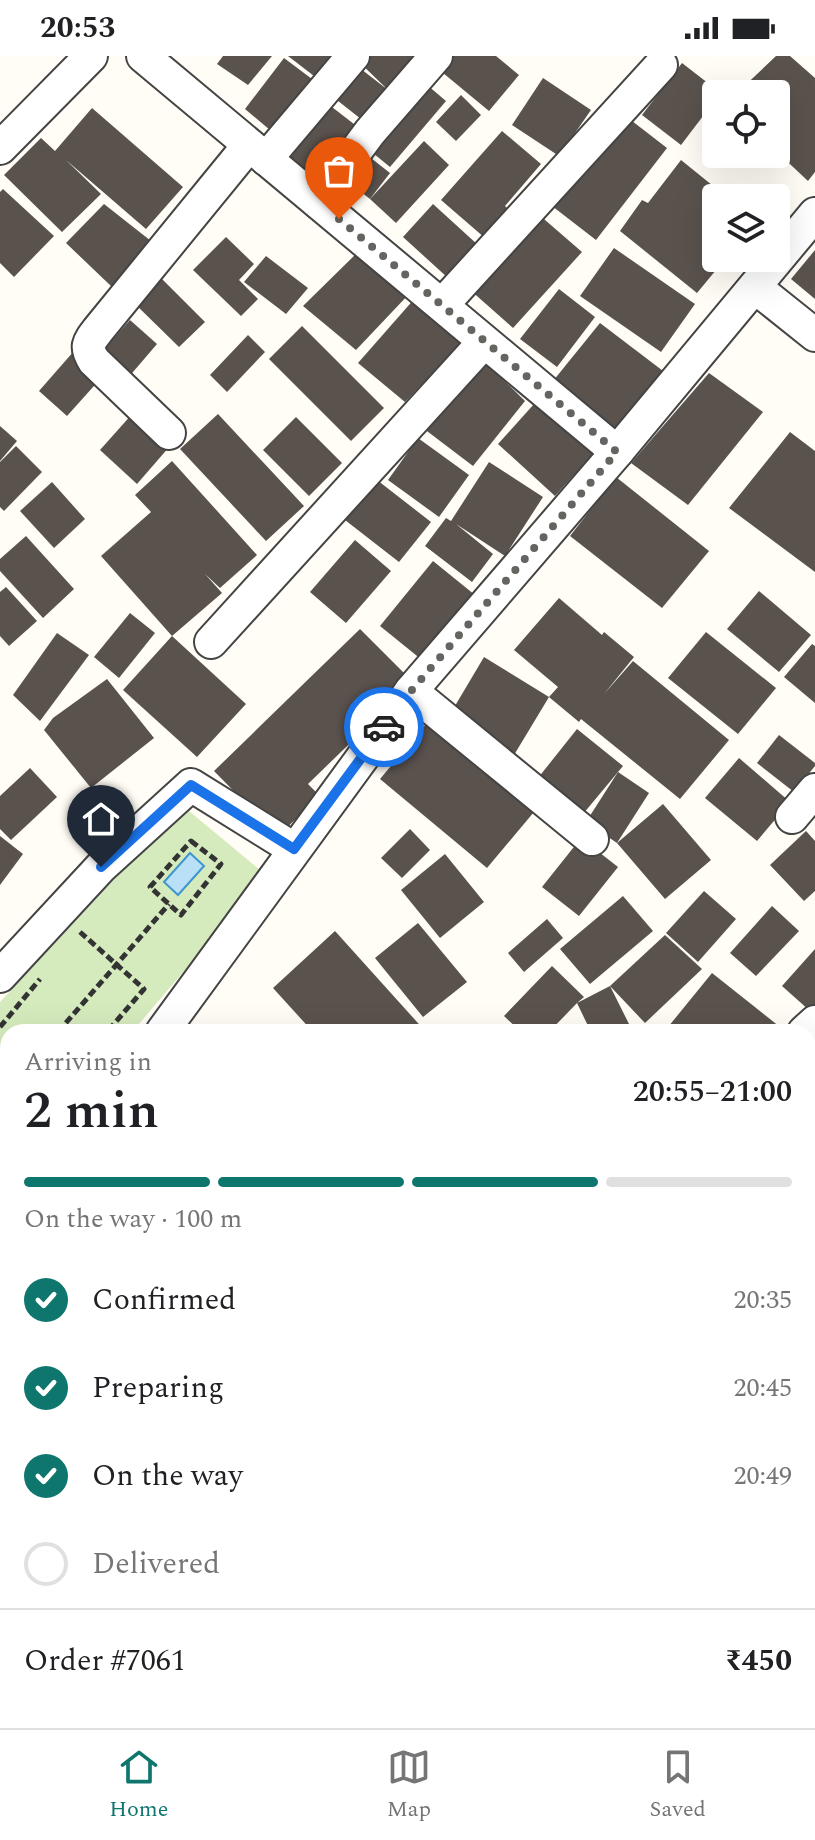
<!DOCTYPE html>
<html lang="en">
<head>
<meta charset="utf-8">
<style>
	:root { --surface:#fff; --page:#f6f6f6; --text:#202124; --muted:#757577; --line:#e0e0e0; --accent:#0f766e }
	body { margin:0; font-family:Spectral,serif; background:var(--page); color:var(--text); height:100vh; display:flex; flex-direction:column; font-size:30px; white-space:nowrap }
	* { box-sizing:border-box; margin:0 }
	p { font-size:26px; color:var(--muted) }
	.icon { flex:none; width:44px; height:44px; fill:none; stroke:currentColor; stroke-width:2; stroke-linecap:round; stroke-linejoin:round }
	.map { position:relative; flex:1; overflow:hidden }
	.panel { position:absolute; left:0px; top:968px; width:816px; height:704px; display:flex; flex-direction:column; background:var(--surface); border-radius:24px 24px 0 0; box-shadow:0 8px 32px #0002 }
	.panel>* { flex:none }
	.controls { position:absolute; left:702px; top:24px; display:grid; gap:16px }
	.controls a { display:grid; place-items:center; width:88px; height:88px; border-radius:8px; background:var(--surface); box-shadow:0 8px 32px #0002; font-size:40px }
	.pin { position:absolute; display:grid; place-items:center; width:68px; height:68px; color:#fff; margin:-82px -34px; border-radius:50% 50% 50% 0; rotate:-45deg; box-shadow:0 0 8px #0007 }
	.pin .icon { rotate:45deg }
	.courier { position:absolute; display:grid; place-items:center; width:80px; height:80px; margin:-40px; border:6px solid #1a73e8; border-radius:50%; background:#fff; color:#222; box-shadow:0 2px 10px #0007 }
	.head em { font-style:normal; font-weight:600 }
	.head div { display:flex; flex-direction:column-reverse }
	.head { display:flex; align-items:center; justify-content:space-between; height:136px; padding:0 24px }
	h1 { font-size:52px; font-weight:600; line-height:60px }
	.bar { display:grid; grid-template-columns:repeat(4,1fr); gap:12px 8px; align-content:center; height:96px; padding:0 24px }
	.bar i { height:10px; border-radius:6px; background:var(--line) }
	.bar .active { background:var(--accent) }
	.bar p { grid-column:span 4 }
	.line { display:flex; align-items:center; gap:20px; padding:0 24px; border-top:2px solid var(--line) }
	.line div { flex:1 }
	ol { padding:0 24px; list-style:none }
	li { display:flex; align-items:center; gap:24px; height:88px }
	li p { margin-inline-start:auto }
	li .icon { padding:8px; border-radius:50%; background:var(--accent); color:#fff; stroke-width:4 }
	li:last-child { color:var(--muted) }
	li i { width:44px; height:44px; border:4px solid var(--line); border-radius:50% }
	.status { display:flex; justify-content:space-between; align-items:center; height:56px; padding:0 40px; background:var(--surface); direction:ltr }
	.status svg { height:22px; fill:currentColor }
	.tab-bar { display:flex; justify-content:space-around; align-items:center; height:112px; border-top:2px solid var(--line); background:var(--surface); font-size:22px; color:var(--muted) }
	.tab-bar a { display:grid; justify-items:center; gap:4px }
	.tab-bar .active { color:var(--accent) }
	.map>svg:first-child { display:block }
	.green { fill:#d5ebbd }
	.water { fill:#b9e0f7; stroke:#3f96cf; stroke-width:2 }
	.building { fill:#5a524d }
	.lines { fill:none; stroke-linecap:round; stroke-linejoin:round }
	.lane-casing { stroke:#444; stroke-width:20 }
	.street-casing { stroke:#444; stroke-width:36 }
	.secondary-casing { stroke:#333; stroke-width:48 }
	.path { stroke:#333; stroke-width:5; stroke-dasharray:8 4; stroke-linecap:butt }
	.lane { stroke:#fff; stroke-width:16 }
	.street { stroke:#fff; stroke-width:32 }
	.secondary { stroke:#fff6b0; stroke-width:44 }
	.done { stroke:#646461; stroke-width:8; stroke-dasharray:0 14.4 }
	.route { stroke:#1a73e8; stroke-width:10 }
</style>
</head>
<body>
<div class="status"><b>20:53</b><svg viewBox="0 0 49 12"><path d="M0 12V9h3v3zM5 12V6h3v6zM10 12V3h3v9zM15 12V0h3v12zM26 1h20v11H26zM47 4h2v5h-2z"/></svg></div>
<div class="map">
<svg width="815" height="1672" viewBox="0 0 815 1672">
	<rect width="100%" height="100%" fill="#fffdf5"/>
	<!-- green -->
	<g class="green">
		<polygon points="183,750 266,819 132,976 8,976 8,1061 0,1056 0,946"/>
		<polygon points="815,1441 815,1580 808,1585 808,1448"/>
		<polygon points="191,1664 357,1664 348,1672 184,1672"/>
	</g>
	<!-- water -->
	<polygon class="water" points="190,797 204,810 178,839 164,826"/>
	<!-- building -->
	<g class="building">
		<polygon points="223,0 272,0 248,29 217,8"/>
		<polygon points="288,0 330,0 314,20"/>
		<polygon points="355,0 424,0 366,67 328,37 352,6 388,34 354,1"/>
		<polygon points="447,0 496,0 519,19 489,55 437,12"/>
		<polygon points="776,0 790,0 815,22 815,116 808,125 776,95 776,38 736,38"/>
		<polygon points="284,2 312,23 270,74 245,53"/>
		<polygon points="682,7 722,38 716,38 716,43 681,89 642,59"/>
		<polygon points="543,22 591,54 559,100 512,69"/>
		<polygon points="420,23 446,45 390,111 363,89"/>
		<polygon points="461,39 481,59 456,85 436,66"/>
		<polygon points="319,41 363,75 324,127 279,93"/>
		<polygon points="92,52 183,131 146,173 66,104 101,138 62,176 4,119 41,82 55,95"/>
		<polygon points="623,58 667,92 596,184 552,150"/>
		<polygon points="502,75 541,108 505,150 509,154 485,182 441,144"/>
		<polygon points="424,85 449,109 396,167 370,143"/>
		<polygon points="362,95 390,117 370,143 342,121"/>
		<polygon points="681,104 728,142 716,142 716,202 726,202 697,237 620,175 642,144 648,147"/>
		<polygon points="3,133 54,180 14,221 0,207 0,136"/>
		<polygon points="104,148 151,185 112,231 66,187"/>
		<polygon points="433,148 478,189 448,222 403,181"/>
		<polygon points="537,157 582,196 513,272 469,233"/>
		<polygon points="226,181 254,208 239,224 258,243 241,260 193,214"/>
		<polygon points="614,192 695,248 661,296 580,240"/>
		<polygon points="360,194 410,237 356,294 303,250"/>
		<polygon points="815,194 815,243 791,223"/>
		<polygon points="266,200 308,232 286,258 244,226"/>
		<polygon points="157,218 205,266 179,291 131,244"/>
		<polygon points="559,233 595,261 557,311 520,283"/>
		<polygon points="416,241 464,284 405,346 358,307"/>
		<polygon points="130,264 157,288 127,323 99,299"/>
		<polygon points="600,267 667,318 614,376 553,325"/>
		<polygon points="302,270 384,352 351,385 269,303"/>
		<polygon points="248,279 265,296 227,336 210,319"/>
		<polygon points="74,295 102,321 67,360 39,335"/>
		<polygon points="479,300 525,345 473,410 419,369"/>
		<polygon points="709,317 763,356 688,449 631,407"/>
		<polygon points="543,338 600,390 555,440 498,388"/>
		<polygon points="133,357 170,390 137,428 100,394"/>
		<polygon points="218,358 304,450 266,485 180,393"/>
		<polygon points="296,361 342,407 309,440 263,394"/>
		<polygon points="0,370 17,385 0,405"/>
		<polygon points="790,376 815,395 815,516 729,452"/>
		<polygon points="418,382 469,419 439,461 388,424"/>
		<polygon points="16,390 42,416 4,455 0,451 0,406"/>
		<polygon points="172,405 257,499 220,532 205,518 222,537 172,580 101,500 151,456 135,439"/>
		<polygon points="489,406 543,441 505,500 456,468 493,498 472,526 425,490 446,462 451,465"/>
		<polygon points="616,421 709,495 662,552 570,480"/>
		<polygon points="377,424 431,466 399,506 345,464"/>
		<polygon points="52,426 85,463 54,492 20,455"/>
		<polygon points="26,480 74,533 43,562 0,515 0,503"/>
		<polygon points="355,484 391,515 346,567 310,536"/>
		<polygon points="433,505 475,539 422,604 380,570"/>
		<polygon points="6,531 37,565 9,590 0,580 0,536"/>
		<polygon points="759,535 811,579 779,616 727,573"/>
		<polygon points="559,542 602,579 604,576 634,601 604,638 633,605 729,684 680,743 581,663 579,666 549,641 558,631 514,594"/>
		<polygon points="130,557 155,577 119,622 94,601"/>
		<polygon points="360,573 413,626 308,728 320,740 278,780 214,715"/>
		<polygon points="706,576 776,632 738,678 668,622"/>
		<polygon points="57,577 89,599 40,665 13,639"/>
		<polygon points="172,580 246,648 197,701 123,634"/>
		<polygon points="812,588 815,590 815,647 784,621"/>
		<polygon points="484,601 549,641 511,704 449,660"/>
		<polygon points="107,623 154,682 91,732 44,674 53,662"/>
		<polygon points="432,661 539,750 487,812 380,723"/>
		<polygon points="577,673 623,710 583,758 538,722"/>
		<polygon points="779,679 815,707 815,710 794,736 757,707"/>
		<polygon points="739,702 790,746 757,785 705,742"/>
		<polygon points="30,712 57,741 11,784 0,773 0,740"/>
		<polygon points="618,716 649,737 617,787 586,766"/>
		<polygon points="663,748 711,804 665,843 617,787"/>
		<polygon points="410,773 430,794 402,822 381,802"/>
		<polygon points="806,775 815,785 815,835 804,845 770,809"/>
		<polygon points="0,780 23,798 0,829"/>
		<polygon points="581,782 618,811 579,860 542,831"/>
		<polygon points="445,798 484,846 440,882 401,834"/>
		<polygon points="704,835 736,863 698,906 666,877"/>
		<polygon points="623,840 653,875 590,928 560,893"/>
		<polygon points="772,850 799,875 756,920 730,897"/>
		<polygon points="547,863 563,882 524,916 508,897"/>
		<polygon points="418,867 467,926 423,961 375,902"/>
		<polygon points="335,875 426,976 313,976 273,932"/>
		<polygon points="665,879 702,913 645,967 610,930"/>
		<polygon points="815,893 815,949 810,955 782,930"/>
		<polygon points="552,910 584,941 577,947 610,930 633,976 591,976 577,947 549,976 521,976 504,960"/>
		<polygon points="712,917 780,971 775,976 664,976"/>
		<polygon points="808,1000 815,1005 815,1108 808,1116"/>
		<polygon points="815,1149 815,1212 808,1219 808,1156"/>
		<polygon points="815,1230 815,1306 808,1312 808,1237"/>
		<polygon points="8,1291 8,1372 0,1366 0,1301"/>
		<polygon points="0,1412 8,1419 0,1430"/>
		<polygon points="8,1450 8,1501 0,1494 0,1460"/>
		<polygon points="815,1590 815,1620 808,1613 808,1597"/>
		<polygon points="4,1660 8,1664 19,1672 0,1672 0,1665"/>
		<polygon points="494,1664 509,1664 516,1672 486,1672"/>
		<polygon points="604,1664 652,1664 643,1672 596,1672"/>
		<polygon points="666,1664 754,1664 762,1672 658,1672"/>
	</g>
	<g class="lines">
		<!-- lane casing -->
		<g class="lane-casing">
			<polyline id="lane" points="808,1440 815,1434"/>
		</g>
		<!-- street casing -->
		<g class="street-casing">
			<g id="street">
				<polyline points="143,0 617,396"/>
				<polyline points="0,92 91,0"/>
				<polyline points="266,103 353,0"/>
				<polyline points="318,146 370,76 436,0"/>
				<polyline points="755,231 815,279"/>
				<polyline points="442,249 661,9"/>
				<path d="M169 377 94 305C85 291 88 287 98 274L249 89"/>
				<polyline points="211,586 484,286"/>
				<polyline points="411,635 592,783"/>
				<polyline points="792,761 815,734"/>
				<polyline points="0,920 101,811 191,729 294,793"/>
				<polyline points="162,976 411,635 617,396 815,158"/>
				<polyline points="804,976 815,966"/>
				<polyline points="0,1089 8,1095"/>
				<polyline points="0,1175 8,1165"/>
				<polyline points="793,1664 800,1672"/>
				<polyline points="164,1672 170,1664"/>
				<polyline points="374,1672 383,1664"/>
			</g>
		</g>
		<!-- secondary casing -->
		<g class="secondary-casing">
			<g id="secondary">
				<polyline points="0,1636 8,1642"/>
				<polyline points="38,1664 48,1672"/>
				<polyline points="82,1664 93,1672"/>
			</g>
		</g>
		<!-- path -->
		<g class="path">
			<polygon points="191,785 221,808 181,859 150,831"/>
			<polyline points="80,876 144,933 107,976"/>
			<polyline points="0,971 40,923"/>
			<polyline points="58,976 169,848"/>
			<polyline points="0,1042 8,1033"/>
			<polyline points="0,1045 8,1050"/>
		</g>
		<!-- lane -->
		<use href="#lane" class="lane"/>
		<!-- street -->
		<use href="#street" class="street"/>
		<!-- secondary -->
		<use href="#secondary" class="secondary"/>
	</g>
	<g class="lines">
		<!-- done -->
		<polyline class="done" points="339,163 617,396 411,635 384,671"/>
		<!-- route -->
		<polyline class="route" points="101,811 191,729 294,793 384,671"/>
	</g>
</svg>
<div class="controls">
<a><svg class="icon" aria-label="locate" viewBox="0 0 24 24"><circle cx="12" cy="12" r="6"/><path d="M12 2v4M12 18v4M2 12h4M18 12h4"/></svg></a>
<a><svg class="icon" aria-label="layers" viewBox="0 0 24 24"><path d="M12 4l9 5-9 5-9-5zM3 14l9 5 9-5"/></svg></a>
</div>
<div class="pin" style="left:339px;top:163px;background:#ea580c"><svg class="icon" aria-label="bag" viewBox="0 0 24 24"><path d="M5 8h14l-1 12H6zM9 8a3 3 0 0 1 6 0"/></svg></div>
<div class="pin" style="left:101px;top:811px;background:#1f2937"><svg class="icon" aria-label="home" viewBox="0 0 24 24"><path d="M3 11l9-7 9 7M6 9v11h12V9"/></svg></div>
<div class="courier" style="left:384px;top:671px"><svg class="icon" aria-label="car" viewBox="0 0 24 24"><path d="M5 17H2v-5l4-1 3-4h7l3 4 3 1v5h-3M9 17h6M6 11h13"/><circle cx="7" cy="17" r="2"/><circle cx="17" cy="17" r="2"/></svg></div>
<section class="panel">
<div class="head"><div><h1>2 min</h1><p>Arriving in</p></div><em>20:55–21:00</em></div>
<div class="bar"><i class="active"></i><i class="active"></i><i class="active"></i><i></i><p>On the way · 100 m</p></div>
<ol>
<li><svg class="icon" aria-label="check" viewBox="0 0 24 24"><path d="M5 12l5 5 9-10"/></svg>Confirmed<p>20:35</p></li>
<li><svg class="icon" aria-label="check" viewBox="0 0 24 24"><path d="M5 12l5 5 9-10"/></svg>Preparing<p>20:45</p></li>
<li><svg class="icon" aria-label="check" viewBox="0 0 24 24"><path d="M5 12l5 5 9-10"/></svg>On the way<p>20:49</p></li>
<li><i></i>Delivered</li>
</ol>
<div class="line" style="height:104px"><div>Order #7061</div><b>₹450</b></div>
</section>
</div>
<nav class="tab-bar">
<a class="active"><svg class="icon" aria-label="home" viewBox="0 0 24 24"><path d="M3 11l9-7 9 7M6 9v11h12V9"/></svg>Home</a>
<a><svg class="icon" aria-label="map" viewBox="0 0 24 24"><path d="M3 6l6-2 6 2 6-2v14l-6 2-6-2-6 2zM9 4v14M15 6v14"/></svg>Map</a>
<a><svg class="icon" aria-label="saved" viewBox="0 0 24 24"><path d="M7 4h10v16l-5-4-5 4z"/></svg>Saved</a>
</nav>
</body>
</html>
